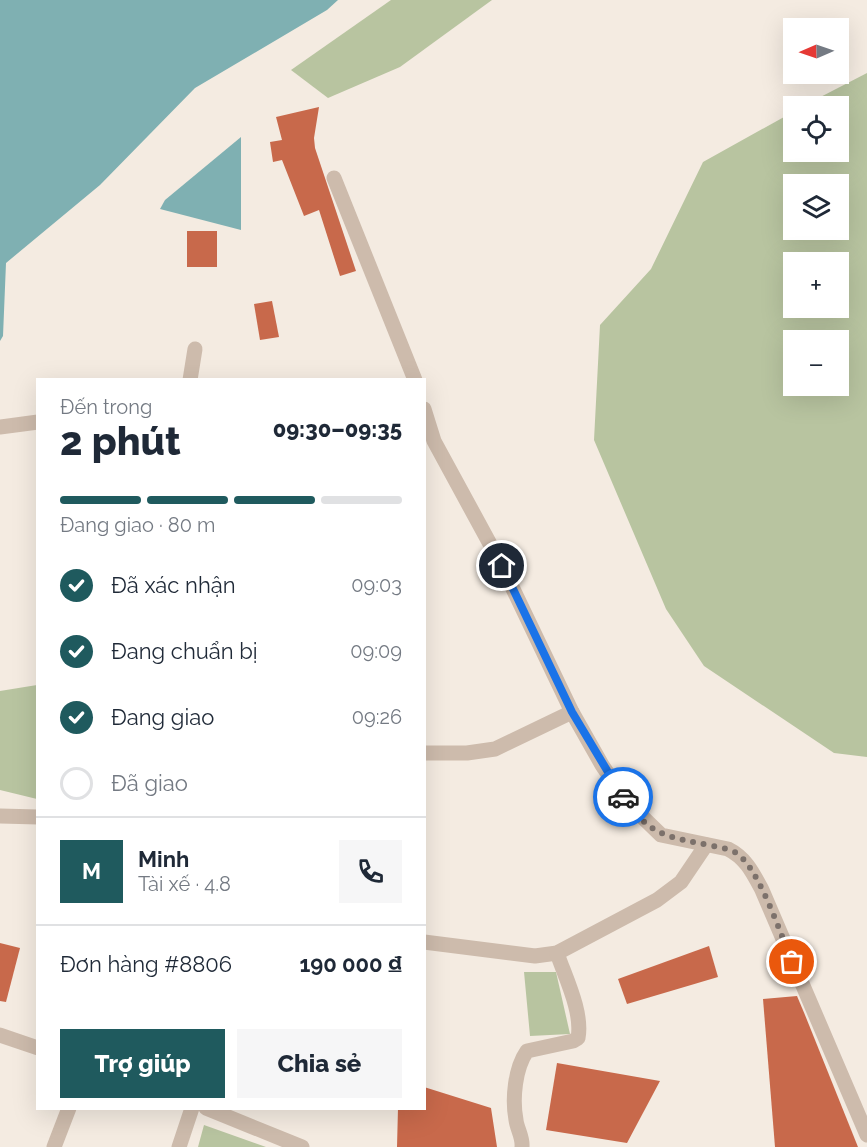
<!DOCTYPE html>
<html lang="vi">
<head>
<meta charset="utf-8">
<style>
	:root { --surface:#fff; --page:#f6f6f7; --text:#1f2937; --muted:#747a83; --line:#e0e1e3; --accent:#1f5a5e }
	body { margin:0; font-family:Raleway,sans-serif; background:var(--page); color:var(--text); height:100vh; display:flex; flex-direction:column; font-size:22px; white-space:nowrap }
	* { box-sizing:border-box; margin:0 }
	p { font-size:20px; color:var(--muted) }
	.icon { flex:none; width:33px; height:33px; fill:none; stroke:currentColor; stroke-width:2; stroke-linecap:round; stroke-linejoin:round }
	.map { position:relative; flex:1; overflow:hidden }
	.details { position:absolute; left:36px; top:378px; width:390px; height:732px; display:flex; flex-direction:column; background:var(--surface); border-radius:0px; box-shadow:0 6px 24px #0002 }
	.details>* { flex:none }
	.needle { width:39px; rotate:268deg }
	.controls { position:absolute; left:783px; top:18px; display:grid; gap:12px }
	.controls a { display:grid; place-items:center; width:66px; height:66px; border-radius:0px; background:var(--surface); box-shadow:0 6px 24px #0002; font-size:30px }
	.pin { position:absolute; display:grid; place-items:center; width:51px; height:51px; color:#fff; margin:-26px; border:3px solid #fff; border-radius:50%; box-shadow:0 2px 6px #0007 }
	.courier { position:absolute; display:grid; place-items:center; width:60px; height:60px; margin:-30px; border:4px solid #1a73e8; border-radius:50%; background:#fff; color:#222; box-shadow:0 2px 8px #0007 }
	.overview em { font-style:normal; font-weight:800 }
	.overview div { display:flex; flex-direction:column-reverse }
	.overview { display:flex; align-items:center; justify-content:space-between; height:102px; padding:0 24px }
	h1 { font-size:39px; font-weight:800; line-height:45px }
	.bar { display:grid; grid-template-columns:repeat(4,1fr); gap:9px 6px; align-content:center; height:72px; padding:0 24px }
	.bar i { height:8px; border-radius:4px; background:var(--line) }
	.bar .selected { background:var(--accent) }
	.bar p { grid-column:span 4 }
	.line { display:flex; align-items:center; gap:15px; padding:0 24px; border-top:2px solid var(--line) }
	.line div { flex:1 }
	.round { display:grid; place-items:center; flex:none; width:63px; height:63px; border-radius:0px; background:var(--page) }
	ol { padding:0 24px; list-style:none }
	li { display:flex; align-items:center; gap:18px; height:66px }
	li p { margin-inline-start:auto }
	li .icon { padding:6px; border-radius:50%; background:var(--accent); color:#fff; stroke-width:4 }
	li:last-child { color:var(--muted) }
	li i { width:33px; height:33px; border:3px solid var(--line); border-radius:50% }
	.primary-button { display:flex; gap:12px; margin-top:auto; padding:12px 24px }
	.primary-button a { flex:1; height:69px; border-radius:0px; background:var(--accent); color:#fff; font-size:24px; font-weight:800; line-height:69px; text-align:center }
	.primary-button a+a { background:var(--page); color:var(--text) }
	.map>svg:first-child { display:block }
	.green { fill:#b8c4a0; fill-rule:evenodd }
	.water { fill:#7fb0b2 }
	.building { fill:#c8694b }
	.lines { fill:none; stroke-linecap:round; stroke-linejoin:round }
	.minor { stroke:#cdbbac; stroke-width:15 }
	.done { stroke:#7c716b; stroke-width:6; stroke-dasharray:0 10.8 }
	.route { stroke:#1a73e8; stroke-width:8 }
</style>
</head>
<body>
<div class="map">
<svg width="867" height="1147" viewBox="0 0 867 1147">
	<rect width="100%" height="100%" fill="#f4ebe1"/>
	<!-- green -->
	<g class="green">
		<polygon points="391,0 492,0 400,67 328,98 291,70"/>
		<path d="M867 73V757L834 753 704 666 666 609 594 440 600 325 651 269 703 162 793 112 794 152H838V106H803ZM794 184H838V230H794ZM794 262H838V308H794ZM794 340H838V386H794Z"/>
		<polygon points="37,685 38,685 37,799 0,790 0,691"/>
		<polygon points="524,972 556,972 570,1034 530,1036"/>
		<polygon points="204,1125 266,1147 198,1147"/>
	</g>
	<!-- water -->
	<g class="water">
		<polygon points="0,0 338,0 327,10 195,88 100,185 6,263 3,336 0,341"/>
		<polygon points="241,137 241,230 160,209 165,200"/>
	</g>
	<!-- building -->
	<g class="building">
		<polygon points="319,107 314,138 315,148 356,271 340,276 319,210 304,216 282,160 273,162 270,142 282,140 276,117"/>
		<rect x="187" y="231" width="30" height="36"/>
		<polygon points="272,301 279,337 260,340 254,304"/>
		<polygon points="0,943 20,948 6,1002 0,1001"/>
		<polygon points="709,946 718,977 627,1004 618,979"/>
		<polygon points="797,996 805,1015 858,1147 775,1147 763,999"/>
		<polygon points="557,1063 660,1081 627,1143 546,1130"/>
		<polygon points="424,1087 491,1108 497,1147 397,1147 398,1108 424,1108"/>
	</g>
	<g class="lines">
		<!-- minor -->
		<g class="minor">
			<polyline points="334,178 415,380"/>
			<polyline points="190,380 195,349"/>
			<path d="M424 409 434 441 502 566 572 712 602 765 627 802 661 835 728 849C746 858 753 873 762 890L867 1135"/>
			<polyline points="0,427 38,422"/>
			<polyline points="424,753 467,753 495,749 572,712"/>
			<polyline points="0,816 38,817"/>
			<polyline points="424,942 535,956 557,953 657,900 681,882 706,845"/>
			<polyline points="0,1035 38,1048"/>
			<polyline points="206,1108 302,1147"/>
			<polyline points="54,1147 69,1108"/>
			<polyline points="179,1147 192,1108"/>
			<path d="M522 1147C523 1137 517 1129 516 1120 512 1099 515 1068 527 1051L573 1041 578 1038C583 1012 565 977 557 953"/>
		</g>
	</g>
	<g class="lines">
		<!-- done -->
		<path class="done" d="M623 797C652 838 667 836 713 846 721 848 732 849 739 855 760 872 781 935 792 962"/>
		<!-- route -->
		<polyline class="route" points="502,566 572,712 623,797"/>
	</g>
</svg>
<div class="controls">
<a><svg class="needle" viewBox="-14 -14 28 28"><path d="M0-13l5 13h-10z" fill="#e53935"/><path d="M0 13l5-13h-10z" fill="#747a83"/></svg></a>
<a><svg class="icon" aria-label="locate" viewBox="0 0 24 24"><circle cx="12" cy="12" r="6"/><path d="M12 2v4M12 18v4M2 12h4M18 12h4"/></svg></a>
<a><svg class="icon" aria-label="layers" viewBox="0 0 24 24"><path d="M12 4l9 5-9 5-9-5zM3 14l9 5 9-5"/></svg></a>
<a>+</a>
<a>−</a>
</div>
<div class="pin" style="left:792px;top:962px;background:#ea580c"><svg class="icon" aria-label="bag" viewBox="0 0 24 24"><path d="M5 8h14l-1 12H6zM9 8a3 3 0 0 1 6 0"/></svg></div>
<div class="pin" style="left:502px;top:566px;background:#1f2937"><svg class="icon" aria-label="home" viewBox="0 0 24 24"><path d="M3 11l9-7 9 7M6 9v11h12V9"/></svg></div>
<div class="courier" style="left:623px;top:797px"><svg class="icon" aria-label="car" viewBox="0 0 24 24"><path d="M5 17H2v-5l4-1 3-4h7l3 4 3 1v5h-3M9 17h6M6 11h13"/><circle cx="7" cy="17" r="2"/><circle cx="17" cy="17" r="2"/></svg></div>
<section class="details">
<div class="overview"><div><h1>2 phút</h1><p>Đến trong</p></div><em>09:30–09:35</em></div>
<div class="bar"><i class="selected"></i><i class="selected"></i><i class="selected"></i><i></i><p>Đang giao · 80 m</p></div>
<ol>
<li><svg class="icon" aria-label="check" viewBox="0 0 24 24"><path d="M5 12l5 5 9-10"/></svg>Đã xác nhận<p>09:03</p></li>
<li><svg class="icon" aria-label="check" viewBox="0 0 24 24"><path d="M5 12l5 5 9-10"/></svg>Đang chuẩn bị<p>09:09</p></li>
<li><svg class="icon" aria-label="check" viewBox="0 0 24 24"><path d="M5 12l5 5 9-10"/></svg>Đang giao<p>09:26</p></li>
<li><i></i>Đã giao</li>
</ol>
<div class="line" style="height:108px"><b class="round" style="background:var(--accent);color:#fff">M</b><div><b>Minh</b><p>Tài xế · 4.8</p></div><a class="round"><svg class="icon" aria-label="phone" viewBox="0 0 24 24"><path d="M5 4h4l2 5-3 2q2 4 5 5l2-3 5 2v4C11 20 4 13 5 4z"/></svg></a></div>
<div class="line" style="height:78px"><div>Đơn hàng #8806</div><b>190 000 ₫</b></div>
<div class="primary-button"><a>Trợ giúp</a><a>Chia sẻ</a></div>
</section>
</div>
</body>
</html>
